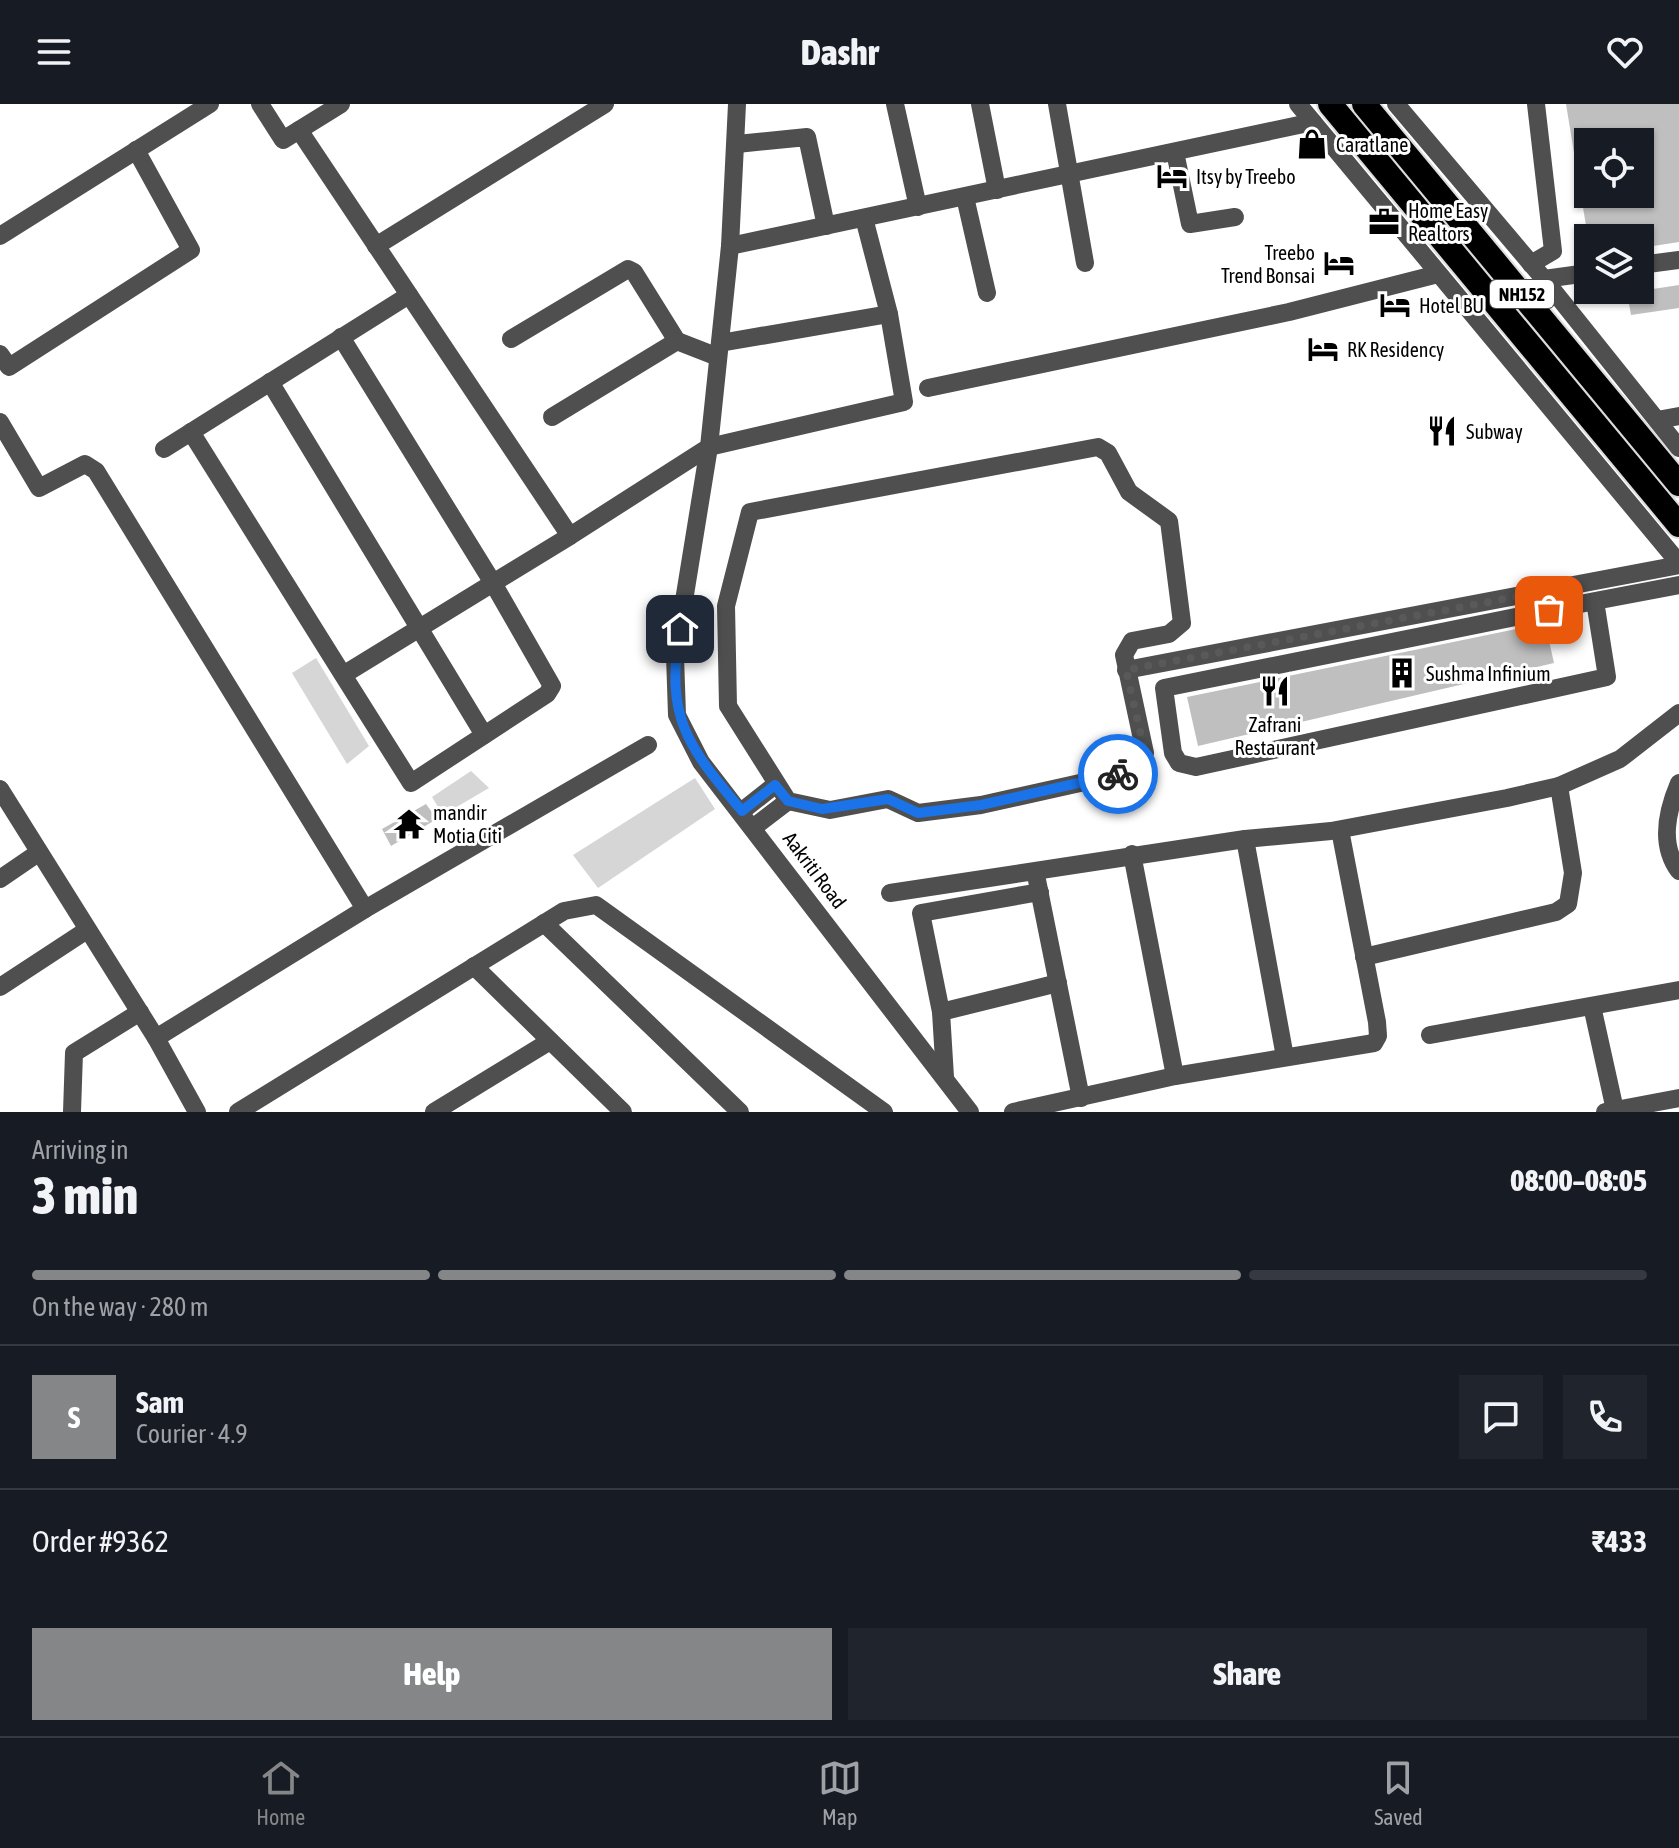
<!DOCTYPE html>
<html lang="en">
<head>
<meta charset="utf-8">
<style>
	:root { --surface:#171b24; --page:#20242c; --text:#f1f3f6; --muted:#9ea1a6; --line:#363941; --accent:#858687 }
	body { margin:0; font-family:"Asap Condensed",sans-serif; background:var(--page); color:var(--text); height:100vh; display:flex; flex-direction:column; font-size:30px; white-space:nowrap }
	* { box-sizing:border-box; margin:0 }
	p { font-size:26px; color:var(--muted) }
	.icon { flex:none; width:44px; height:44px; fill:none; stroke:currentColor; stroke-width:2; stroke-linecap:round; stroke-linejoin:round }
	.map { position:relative; height:1008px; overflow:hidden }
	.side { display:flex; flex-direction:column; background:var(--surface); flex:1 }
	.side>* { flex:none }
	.fabs { position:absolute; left:1574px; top:24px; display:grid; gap:16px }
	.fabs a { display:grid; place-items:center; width:80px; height:80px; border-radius:0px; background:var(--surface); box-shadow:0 2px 6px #0004; font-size:40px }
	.pin { position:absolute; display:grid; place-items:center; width:68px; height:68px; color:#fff; margin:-34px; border-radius:16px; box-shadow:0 4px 12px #0006 }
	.courier { position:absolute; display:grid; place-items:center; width:80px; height:80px; margin:-40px; border:6px solid #1a73e8; border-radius:50%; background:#fff; color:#222; box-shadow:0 2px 10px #0007 }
	.overview em { font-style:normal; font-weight:800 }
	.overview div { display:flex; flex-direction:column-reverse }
	.overview { display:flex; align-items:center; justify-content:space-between; height:136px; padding:0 32px }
	h1 { font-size:52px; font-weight:800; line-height:60px }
	.bar { display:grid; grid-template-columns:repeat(4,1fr); gap:12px 8px; align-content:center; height:96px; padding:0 32px }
	.bar i { height:10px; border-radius:6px; background:var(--line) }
	.bar .on { background:var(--accent) }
	.bar p { grid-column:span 4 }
	.line { display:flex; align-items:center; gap:20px; padding:0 32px; border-top:2px solid var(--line) }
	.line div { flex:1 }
	.round { display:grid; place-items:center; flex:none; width:84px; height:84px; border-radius:0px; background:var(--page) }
	.cta { display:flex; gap:16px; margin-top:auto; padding:16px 32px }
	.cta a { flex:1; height:92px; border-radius:0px; background:var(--accent); color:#fff; font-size:32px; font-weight:800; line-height:92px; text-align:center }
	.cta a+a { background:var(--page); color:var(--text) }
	header { display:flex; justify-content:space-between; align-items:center; height:104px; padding:0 32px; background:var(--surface); font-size:36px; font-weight:800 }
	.tabs { display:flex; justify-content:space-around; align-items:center; height:112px; border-top:2px solid var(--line); background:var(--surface); font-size:22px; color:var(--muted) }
	.tabs a { display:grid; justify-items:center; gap:4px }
	.tabs .on { color:var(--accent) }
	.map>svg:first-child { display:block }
	.green { fill:#d6d6d6 }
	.building { fill:#bfbfbf; fill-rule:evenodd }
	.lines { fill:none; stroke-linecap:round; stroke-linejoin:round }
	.highway-casing { stroke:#dbdbdb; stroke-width:28 }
	.minor { stroke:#4f4f4f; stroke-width:18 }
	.highway { stroke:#000; stroke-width:24 }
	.done { stroke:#595959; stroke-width:8; stroke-dasharray:0 14.4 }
	.route { stroke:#1a73e8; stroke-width:10 }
	.labels { text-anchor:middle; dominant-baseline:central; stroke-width:6; stroke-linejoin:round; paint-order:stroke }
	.shield { fill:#fff; stroke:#4c4c4c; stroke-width:2 }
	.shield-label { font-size:18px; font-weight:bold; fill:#000 }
	.poi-label { font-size:20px; fill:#000; stroke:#fff; text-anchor:start }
	.street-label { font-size:20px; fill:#000; stroke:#fff }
</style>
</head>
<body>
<header><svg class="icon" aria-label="menu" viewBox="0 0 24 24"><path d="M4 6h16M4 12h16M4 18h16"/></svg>Dashr<svg class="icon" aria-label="heart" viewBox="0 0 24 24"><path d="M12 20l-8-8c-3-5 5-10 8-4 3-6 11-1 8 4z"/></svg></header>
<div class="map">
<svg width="1679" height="1008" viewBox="0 0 1679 1008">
	<rect width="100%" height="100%" fill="#fff"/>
	<!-- green -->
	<g class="green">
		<polygon points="316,554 369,642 347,660 292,569"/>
		<polygon points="471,667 489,684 443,711 432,693"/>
		<polygon points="695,674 715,705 598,784 573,751"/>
	</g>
	<!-- building -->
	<g class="building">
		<path d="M1566 0H1679V138L1640 144V134H1588ZM1588 38H1640V90H1588Z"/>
		<polygon points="1679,181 1679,204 1631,211 1627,189"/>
		<polygon points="1545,519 1554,559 1198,642 1187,593"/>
		<polygon points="426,700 437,715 391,742 382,725"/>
	</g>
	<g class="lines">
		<!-- highway casing -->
		<g class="highway-casing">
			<g id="highway">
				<polyline points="1330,0 1679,421"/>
				<polyline points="1364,0 1679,380"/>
			</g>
		</g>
		<!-- minor -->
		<g class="minor">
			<polyline points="260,0 283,36 341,0"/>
			<polyline points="895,0 918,103"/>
			<polyline points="980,0 997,86"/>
			<polyline points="1057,0 1085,159"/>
			<polyline points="1298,0 1679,459"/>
			<polyline points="1396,0 1544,175 1679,344"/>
			<polyline points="299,26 570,432 709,343 730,142 737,0"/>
			<polyline points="737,40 807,33 826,122"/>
			<polyline points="1175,48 1190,120 1235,113"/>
			<polyline points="965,93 987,189"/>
			<polyline points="864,114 889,210 904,298 709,343 675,552 677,611 701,658 970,1008"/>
			<polyline points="0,132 210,0"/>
			<polyline points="376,142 605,0"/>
			<polyline points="730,142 1313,18"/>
			<polyline points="1531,160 1553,147 1536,0"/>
			<polyline points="1640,161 1679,156"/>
			<polyline points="1544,175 1588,169"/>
			<polyline points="341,233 493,479 570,432"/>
			<polyline points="511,235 628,165 634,168 677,237 718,253"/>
			<polyline points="720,239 889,210"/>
			<polyline points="0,250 9,263 191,146 136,46"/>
			<polyline points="270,278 484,631"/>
			<polyline points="928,284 1289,208 1438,170"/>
			<polyline points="552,313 677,237"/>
			<polyline points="1657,316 1679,312"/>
			<polyline points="0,318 39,384 85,360 96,367 365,805 156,934 197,1008"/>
			<polyline points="191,328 343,571 493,479 552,582 547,590 411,679 343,571"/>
			<polygon points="1098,343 1108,349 1129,388 1169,417 1182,519 1169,530 1132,537 1124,551 1145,649 1139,661 1116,671 981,701 918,709 888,695 830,706 788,697 728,602 726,502 750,408"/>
			<polyline points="164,345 409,191"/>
			<polyline points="1595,497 1164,584 1173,649 1179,659 1196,663 1607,573 1595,497 1679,481"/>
			<polyline points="1126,566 1679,461"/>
			<path d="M1679 679C1667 707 1659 740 1679 767"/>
			<polyline points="0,685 156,934"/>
			<polyline points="742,707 775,681"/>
			<polyline points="754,723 788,697"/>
			<polyline points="1245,735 1285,953"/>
			<polyline points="1132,750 1175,972"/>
			<polyline points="0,775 38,749"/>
			<polyline points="1037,776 1081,994"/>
			<polyline points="890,789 1245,735 1331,727 1507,694 1559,682 1620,655 1679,609"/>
			<polyline points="365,805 648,641"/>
			<polyline points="544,819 740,1008"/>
			<polyline points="1364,853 1556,808 1568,800 1573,769 1559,682"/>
			<polyline points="474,862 623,1008"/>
			<polyline points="0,883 87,826"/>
			<polyline points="1592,902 1615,1006"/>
			<polyline points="941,908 1058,879"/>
			<polyline points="1430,931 1679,886"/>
			<polyline points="945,973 941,908 921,809 1040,788"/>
			<polyline points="72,1008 74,949 140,908"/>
			<polyline points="238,1008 564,807 596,801 884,1008"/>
			<polyline points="434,1008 550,937"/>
			<polyline points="1013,1008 1175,972 1374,939 1378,932 1377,918 1340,726"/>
			<polyline points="1605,1008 1679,994"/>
		</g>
		<!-- highway -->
		<use href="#highway" class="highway"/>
	</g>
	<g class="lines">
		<!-- done -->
		<polyline class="done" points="1118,670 1139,661 1145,649 1126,566 1521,492 1526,511 1549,506"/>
		<!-- route -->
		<path class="route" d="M680 525C665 615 687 641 742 707L775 681 788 697 822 705 888 695 918 709 981 701 1118 670"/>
	</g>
	<!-- icons -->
	<defs>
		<g id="shop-bare" transform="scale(2.4)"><path d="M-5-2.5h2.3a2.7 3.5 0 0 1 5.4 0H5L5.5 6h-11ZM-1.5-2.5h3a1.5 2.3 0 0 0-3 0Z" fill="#000" stroke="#fff" stroke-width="2.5" paint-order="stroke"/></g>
		<g id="hotel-bare" transform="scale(2.4)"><path d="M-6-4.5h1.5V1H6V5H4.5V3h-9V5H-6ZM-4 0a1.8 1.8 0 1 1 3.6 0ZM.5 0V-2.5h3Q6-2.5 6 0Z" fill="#000" stroke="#fff" stroke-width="2.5" paint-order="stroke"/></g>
		<g id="office-bare" transform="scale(2.4)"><path d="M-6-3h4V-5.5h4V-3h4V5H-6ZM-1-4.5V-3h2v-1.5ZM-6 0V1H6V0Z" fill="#000" stroke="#fff" stroke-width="2.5" paint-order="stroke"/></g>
		<g id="restaurant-bare" transform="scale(2.4)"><path d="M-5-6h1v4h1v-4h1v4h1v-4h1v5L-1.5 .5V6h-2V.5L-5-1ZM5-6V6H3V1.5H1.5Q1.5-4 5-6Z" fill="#000" stroke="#fff" stroke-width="2.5" paint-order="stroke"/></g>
		<g id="building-bare" transform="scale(2.4)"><path d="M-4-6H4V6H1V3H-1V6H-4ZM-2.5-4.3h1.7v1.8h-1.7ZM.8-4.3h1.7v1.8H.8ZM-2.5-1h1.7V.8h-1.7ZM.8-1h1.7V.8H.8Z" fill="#000" stroke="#fff" stroke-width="2.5" paint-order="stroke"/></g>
		<g id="temple-bare" transform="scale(2.4)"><path d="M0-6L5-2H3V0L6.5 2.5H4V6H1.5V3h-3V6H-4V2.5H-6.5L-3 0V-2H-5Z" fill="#000" stroke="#fff" stroke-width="2.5" paint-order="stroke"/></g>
	</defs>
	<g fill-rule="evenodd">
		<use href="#shop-bare" x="1312" y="40"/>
		<use href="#hotel-bare" x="1172" y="72"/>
		<use href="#office-bare" x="1384" y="118"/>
		<use href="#hotel-bare" x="1339" y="159"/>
		<use href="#hotel-bare" x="1395" y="201"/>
		<use href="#hotel-bare" x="1323" y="245"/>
		<use href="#restaurant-bare" x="1442" y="327"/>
		<use href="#building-bare" x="1402" y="569"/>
		<use href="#restaurant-bare" x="1275" y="587"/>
		<use href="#temple-bare" x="409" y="720"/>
	</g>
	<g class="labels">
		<!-- shield labels -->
		<rect class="shield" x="1490" y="176" width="64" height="28" rx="6"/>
		<g class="shield-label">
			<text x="1522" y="190">NH152</text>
		</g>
		<!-- poi labels -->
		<g class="poi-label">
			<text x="1336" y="40">Caratlane</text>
			<text x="1196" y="72">Itsy by Treebo</text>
			<text x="1408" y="106">Home Easy<tspan x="1408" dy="23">Realtors</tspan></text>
			<text x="1315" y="148" text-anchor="end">Treebo<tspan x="1315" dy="23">Trend Bonsai</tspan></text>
			<text x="1419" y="201">Hotel BU</text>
			<text x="1347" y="245">RK Residency</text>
			<text x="1466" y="327">Subway</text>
			<text x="1426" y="569">Sushma Infinium</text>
			<text x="1275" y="620" text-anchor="middle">Zafrani<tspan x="1275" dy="23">Restaurant</tspan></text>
			<text x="433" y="708">mandir<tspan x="433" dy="23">Motia Citi</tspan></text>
		</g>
		<!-- street labels -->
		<g class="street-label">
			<text transform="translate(815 766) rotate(53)">Aakriti Road</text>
		</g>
	</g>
</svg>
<div class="fabs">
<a><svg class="icon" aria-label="locate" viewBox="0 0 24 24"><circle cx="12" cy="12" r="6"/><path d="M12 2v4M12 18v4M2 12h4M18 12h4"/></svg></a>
<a><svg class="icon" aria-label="layers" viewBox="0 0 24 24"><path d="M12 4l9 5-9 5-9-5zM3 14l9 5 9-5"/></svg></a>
</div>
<div class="pin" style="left:1549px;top:506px;background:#ea580c"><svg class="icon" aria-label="bag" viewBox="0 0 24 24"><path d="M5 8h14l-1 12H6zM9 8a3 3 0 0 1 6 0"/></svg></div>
<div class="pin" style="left:680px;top:525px;background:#1f2937"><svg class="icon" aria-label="home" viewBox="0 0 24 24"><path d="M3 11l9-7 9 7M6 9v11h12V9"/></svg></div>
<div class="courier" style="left:1118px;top:670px"><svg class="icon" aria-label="bike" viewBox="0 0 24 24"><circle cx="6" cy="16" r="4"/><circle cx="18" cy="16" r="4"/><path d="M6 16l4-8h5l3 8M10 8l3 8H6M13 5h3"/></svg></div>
</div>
<section class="side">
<div class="overview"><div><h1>3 min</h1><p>Arriving in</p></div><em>08:00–08:05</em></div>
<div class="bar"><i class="on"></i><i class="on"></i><i class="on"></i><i></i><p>On the way · 280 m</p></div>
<div class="line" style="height:144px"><b class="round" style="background:var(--accent);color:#fff">S</b><div><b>Sam</b><p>Courier · 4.9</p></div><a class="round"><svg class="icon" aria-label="chat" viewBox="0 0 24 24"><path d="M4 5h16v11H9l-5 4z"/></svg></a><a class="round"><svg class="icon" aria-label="phone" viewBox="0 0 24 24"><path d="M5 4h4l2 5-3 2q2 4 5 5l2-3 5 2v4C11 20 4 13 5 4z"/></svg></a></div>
<div class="line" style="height:104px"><div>Order #9362</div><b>₹433</b></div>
<div class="cta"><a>Help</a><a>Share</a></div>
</section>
<nav class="tabs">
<a class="on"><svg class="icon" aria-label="home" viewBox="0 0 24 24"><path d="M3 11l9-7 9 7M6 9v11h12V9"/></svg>Home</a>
<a><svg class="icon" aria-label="map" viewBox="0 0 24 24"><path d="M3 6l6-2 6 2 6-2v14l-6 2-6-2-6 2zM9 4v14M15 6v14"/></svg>Map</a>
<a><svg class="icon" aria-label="saved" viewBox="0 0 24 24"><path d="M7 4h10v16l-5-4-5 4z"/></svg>Saved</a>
</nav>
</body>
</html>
